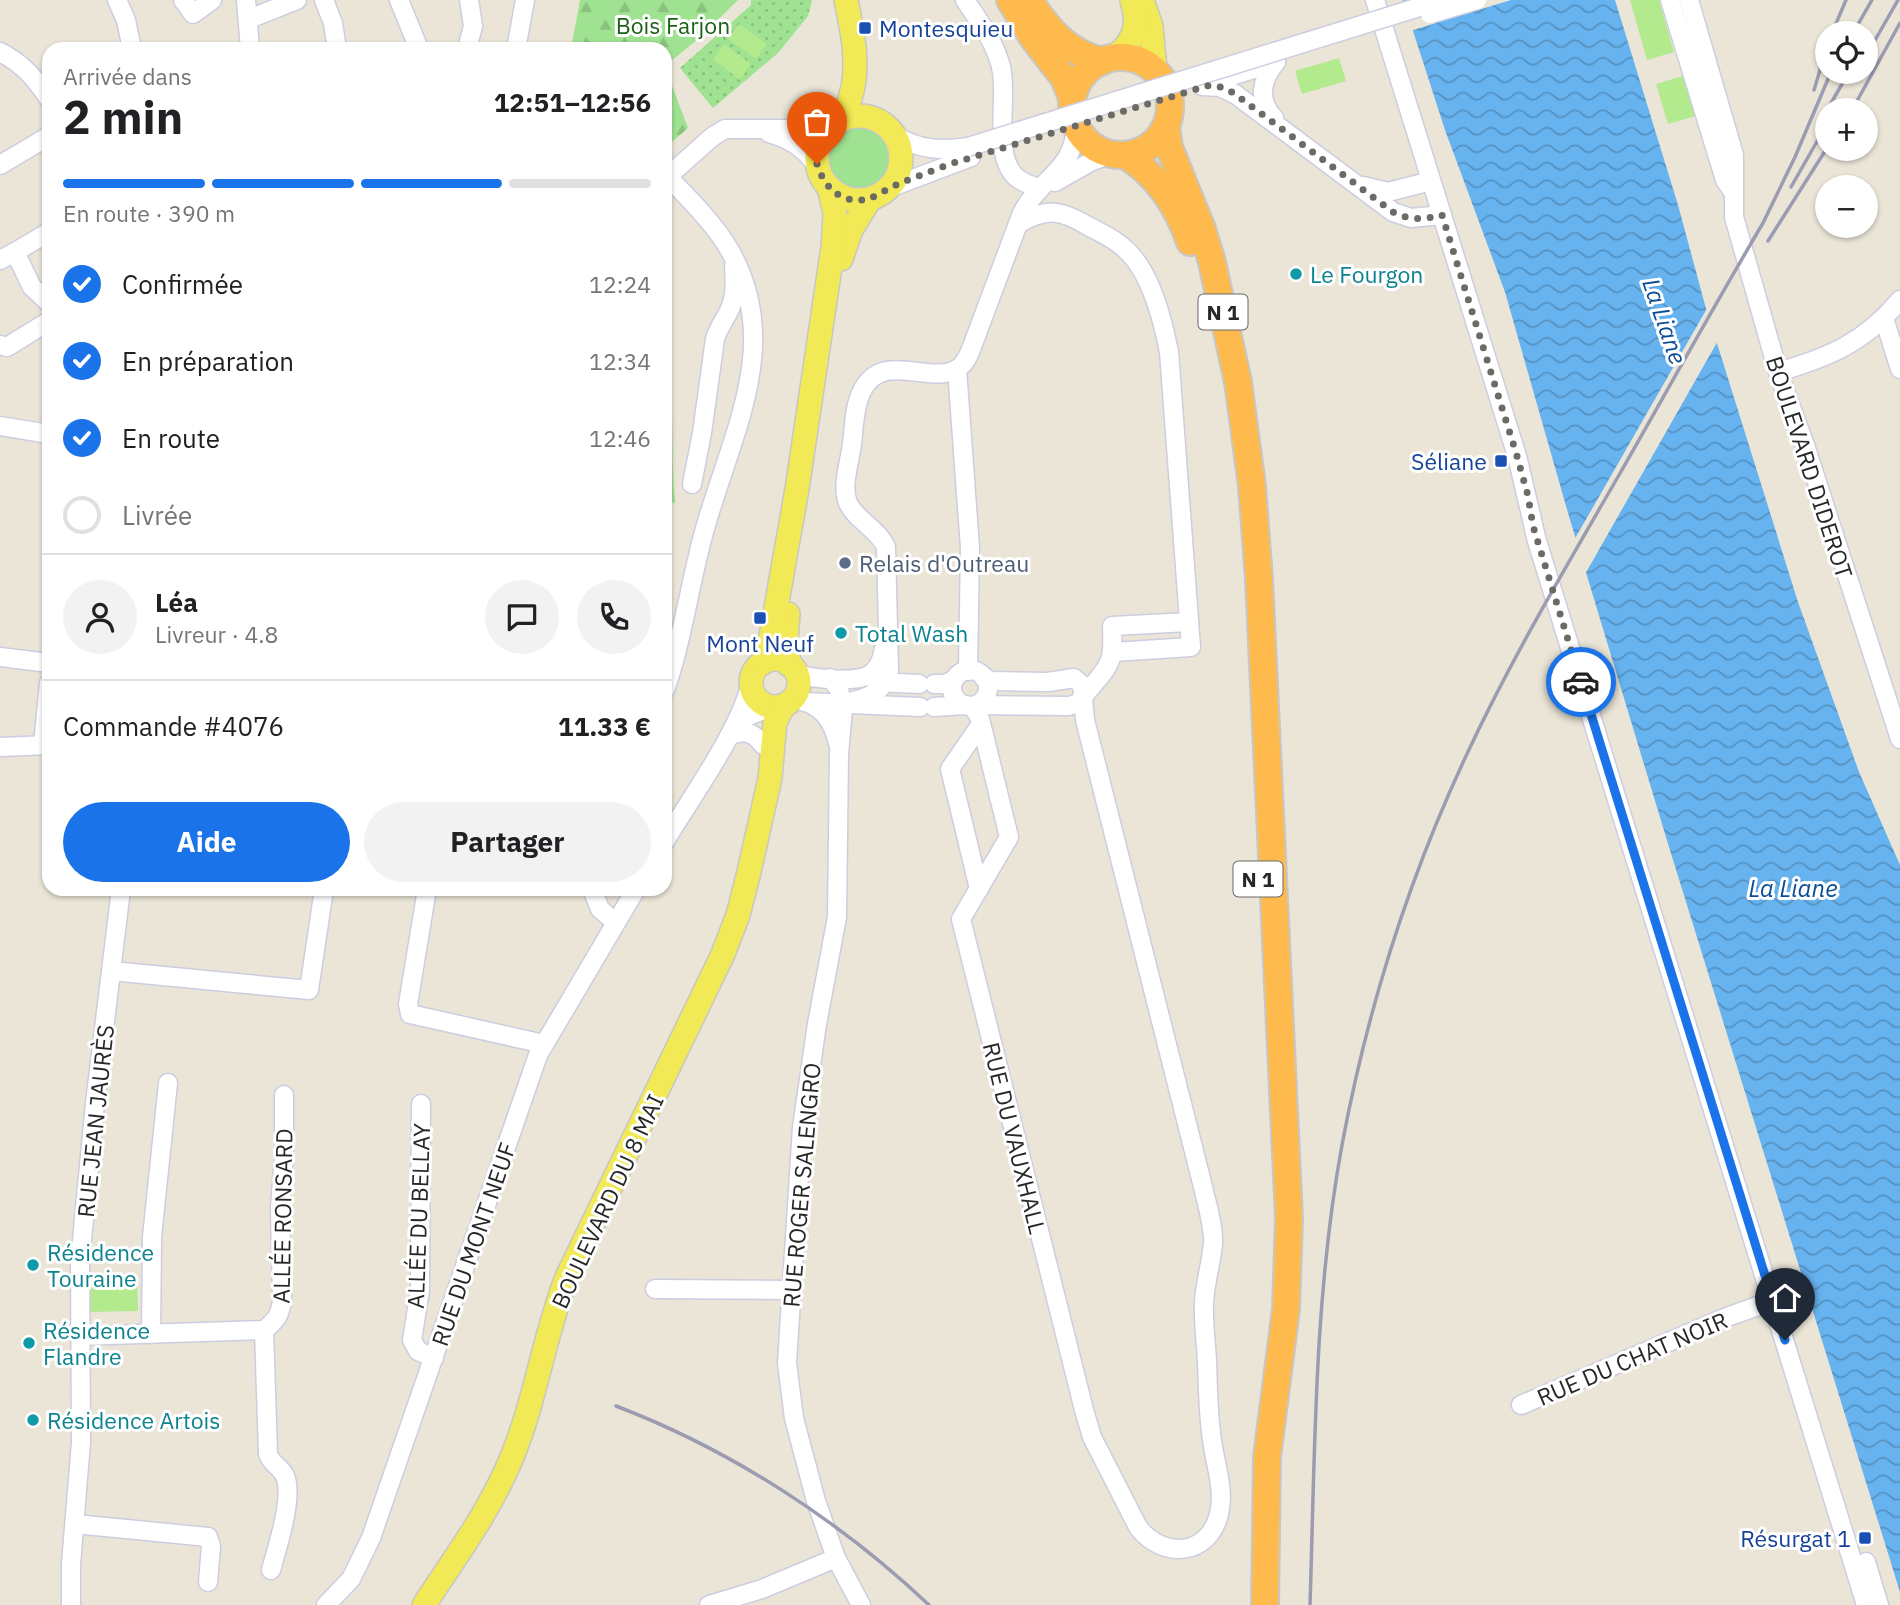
<!DOCTYPE html>
<html lang="fr">
<head>
<meta charset="utf-8">
<style>
	:root { --surface:#fff; --page:#f2f2f2; --text:#202124; --muted:#757577; --line:#e0e0e0; --accent:#1a73e8 }
	body { margin:0; font-family:"IBM Plex Sans",sans-serif; background:var(--page); color:var(--text); height:100vh; display:flex; flex-direction:column; font-size:26px; white-space:nowrap }
	* { box-sizing:border-box; margin:0 }
	p { font-size:23px; color:var(--muted) }
	.icon { flex:none; width:38px; height:38px; fill:none; stroke:currentColor; stroke-width:2; stroke-linecap:round; stroke-linejoin:round }
	.map { position:relative; flex:1; overflow:hidden }
	.sheet { position:absolute; left:42px; top:42px; width:630px; height:854px; display:flex; flex-direction:column; background:var(--surface); border-radius:21px; box-shadow:0 2px 5px #0004 }
	.sheet>* { flex:none }
	.buttons { position:absolute; left:1815px; top:21px; display:grid; gap:14px }
	.buttons a { display:grid; place-items:center; width:63px; height:63px; border-radius:50%; background:var(--surface); box-shadow:0 2px 5px #0004; font-size:35px }
	.pin { position:absolute; display:grid; place-items:center; width:60px; height:60px; color:#fff; margin:-72px -30px; border-radius:50% 50% 50% 0; rotate:-45deg; box-shadow:0 0 7px #0007 }
	.pin .icon { rotate:45deg }
	.courier { position:absolute; display:grid; place-items:center; width:70px; height:70px; margin:-35px; border:5px solid #1a73e8; border-radius:50%; background:#fff; color:#222; box-shadow:0 2px 9px #0007 }
	.overview em { font-style:normal; font-weight:700 }
	.overview div { display:flex; flex-direction:column-reverse }
	.overview { display:flex; align-items:center; justify-content:space-between; height:119px; padding:0 21px }
	h1 { font-size:46px; font-weight:700; line-height:52px }
	.bar { display:grid; grid-template-columns:repeat(4,1fr); gap:10px 7px; align-content:center; height:84px; padding:0 21px }
	.bar i { height:9px; border-radius:5px; background:var(--line) }
	.bar .selected { background:var(--accent) }
	.bar p { grid-column:span 4 }
	.line { display:flex; align-items:center; gap:18px; padding:0 21px; border-top:2px solid var(--line) }
	.line div { flex:1 }
	.round { display:grid; place-items:center; flex:none; width:74px; height:74px; border-radius:37px; background:var(--page) }
	ol { padding:0 21px; list-style:none }
	li { display:flex; align-items:center; gap:21px; height:77px }
	li p { margin-inline-start:auto }
	li .icon { padding:7px; border-radius:50%; background:var(--accent); color:#fff; stroke-width:4 }
	li:last-child { color:var(--muted) }
	li i { width:38px; height:38px; border:4px solid var(--line); border-radius:50% }
	.primary-button { display:flex; gap:14px; margin-top:auto; padding:14px 21px }
	.primary-button a { flex:1; height:80px; border-radius:42px; background:var(--accent); color:#fff; font-size:28px; font-weight:700; line-height:80px; text-align:center }
	.primary-button a+a { background:var(--page); color:var(--text) }
	.map>svg:first-child { display:block }
	.grass { fill:#9fe292 }
	.forest { fill:url(#forest-firs) }
	.park { fill:url(#park-dots) }
	.pitch { fill:#b2ea8d }
	.water { fill:url(#water-waves) }
	.pier { fill:#eae5d7 }
	.lines { fill:none; stroke-linecap:round; stroke-linejoin:round }
	.minor-casing { stroke:#cdcde1; stroke-width:21 }
	.major-casing { stroke:#c7c7c7; stroke-width:26 }
	.highway-casing { stroke:#c7c7c7; stroke-width:30 }
	.minor { stroke:#fff; stroke-width:18 }
	.major { stroke:#f1e955; stroke-width:23 }
	.highway { stroke:#ffba4d; stroke-width:26 }
	.rail { stroke:#9b9bb2; stroke-width:3.5 }
	.minor-bridge-casing { stroke:#cdcde1; stroke-width:21; stroke-linecap:butt }
	.minor-bridge { stroke:#fff; stroke-width:18 }
	.done { stroke:#6b6a65; stroke-width:7; stroke-dasharray:0 12.6 }
	.route { stroke:#1a73e8; stroke-width:9 }
	.transit-dot { fill:#1a4fb4; stroke:#fff; stroke-width:2.5 }
	.culture-dot { fill:#0f9aa8; stroke:#fff; stroke-width:2.5 }
	.service-dot { fill:#5c6f8a; stroke:#fff; stroke-width:2.5 }
	.labels { text-anchor:middle; dominant-baseline:central; stroke-width:6; stroke-linejoin:round; paint-order:stroke }
	.shield { fill:#fff; stroke:#686868; stroke-width:2 }
	.shield-label { font-size:21px; font-weight:bold; fill:#272727 }
	.park-label { font-size:23px; fill:#1a6218; stroke:#fff }
	.transit-label { font-size:23px; fill:#164399; stroke:#fff; text-anchor:end }
	.culture-label { font-size:23px; fill:#0d838f; stroke:#fff; text-anchor:start }
	.street-label { font-size:23px; fill:#272727; stroke:#fff }
	.service-label { font-size:23px; fill:#4e5e75; stroke:#fff; text-anchor:start }
	.water-label { font-size:24px; font-style:italic; fill:#0b4d96; stroke:#fff }
</style>
</head>
<body>
<div class="map">
<svg width="1900" height="1605" viewBox="0 0 1900 1605">
	<defs>
		<pattern id="forest-firs" width="22" height="20" patternUnits="userSpaceOnUse" patternTransform="scale(1.75)"><rect width="22" height="20" fill="#9fe292"/><path d="M5 1l3.5 6h-7zM16 11l3.5 6h-7z" fill="#89c27e"/></pattern>
		<pattern id="park-dots" width="8" height="8" patternUnits="userSpaceOnUse" patternTransform="scale(1.75)"><rect width="8" height="8" fill="#9fe292"/><path d="M2 2h.1M6 6h.1" fill="none" stroke="#89c27e" stroke-width="1.8" stroke-linecap="round"/></pattern>
		<pattern id="water-waves" width="16" height="10" patternUnits="userSpaceOnUse" patternTransform="scale(1.75)"><rect width="16" height="10" fill="#67b3ef"/><path d="M0 5q4-4 8 0t8 0" fill="none" stroke="#5592c2"/></pattern>
	</defs>
	<rect width="100%" height="100%" fill="#eae5d7"/>
	<!-- grass -->
	<circle class="grass" cx="860" cy="158" r="33"/>
	<!-- forest -->
	<g class="forest">
		<polygon points="580,0 738,0 698,39 665,66 665,49 571,49"/>
		<polygon points="665,67 688,128 665,148"/>
		<path d="M665 381 670 385C674 425 671 464 675 503L665 501Z"/>
	</g>
	<!-- park -->
	<polygon class="park" points="751,0 812,0 808,16 778,53 713,108 680,68 751,5"/>
	<!-- pitch -->
	<g class="pitch">
		<polygon points="1630,0 1659,0 1674,52 1647,60"/>
		<polygon points="739,24 767,44 756,59 728,39"/>
		<polygon points="724,44 751,64 740,80 713,59"/>
		<polygon points="1339,58 1346,81 1302,94 1295,71"/>
		<polygon points="1683,76 1695,116 1668,124 1656,84"/>
		<polygon points="137,1282 138,1311 89,1312 89,1283"/>
	</g>
	<!-- water -->
	<polygon class="water" points="1403,0 1615,0 1678,205 1705,305 1798,602 1859,772 1900,865 1900,1592 1669,847 1568,513 1505,292 1445,130"/>
	<!-- pier -->
	<g class="pier">
		<polygon points="1408,0 1511,0 1410,31 1401,2"/>
		<polygon points="1709,305 1719,339 1584,576 1573,542"/>
	</g>
	<g class="lines">
		<!-- minor casing -->
		<g class="minor-casing">
			<g id="minor">
				<polyline points="117,0 126,20 132,49"/>
				<polyline points="183,0 193,14 212,0"/>
				<polyline points="246,0 250,49"/>
				<polyline points="324,0 333,23 337,49"/>
				<polyline points="399,0 419,49"/>
				<path d="M965 0C979 21 995 42 1001 67 1009 99 990 161 1020 180 1026 184 1034 186 1040 189"/>
				<polyline points="1375,0 1517,456 1537,541 1866,1605"/>
				<polyline points="1670,0 1725,180 1733,192"/>
				<polyline points="1689,0 1734,155 1734,217 1778,372 1805,445 1900,739"/>
				<polyline points="249,19 297,0"/>
				<polyline points="467,49 473,26 469,0"/>
				<polyline points="516,49 525,0"/>
				<path d="M0 52C22 63 35 78 49 99"/>
				<polyline points="1209,83 1276,62"/>
				<polyline points="1202,86 1220,87 1235,94 1393,212 1411,218 1442,215"/>
				<path d="M1274 118C1257 100 1261 80 1276 62"/>
				<path d="M769 133C791 139 805 149 818 167"/>
				<path d="M895 135C918 150 942 151 968 147"/>
				<polyline points="0,165 49,136"/>
				<polyline points="665,179 712,137 725,129 809,129 835,124"/>
				<polyline points="1055,182 1092,161 1113,154"/>
				<polyline points="1363,186 1388,192 1431,181"/>
				<polyline points="889,188 971,157"/>
				<path d="M1018 224C1047 207 1061 210 1088 226 1101 233 1115 239 1125 249 1150 270 1163 321 1169 352L1191 647 1113 652"/>
				<polyline points="15,252 49,232"/>
				<polyline points="0,260 15,252 32,287 49,303"/>
				<polyline points="1884,318 1900,369"/>
				<polyline points="0,345 7,347 49,321"/>
				<polyline points="957,369 970,548 968,671"/>
				<path d="M1778 372C1830 357 1865 342 1900 300"/>
				<polyline points="0,426 49,434"/>
				<path d="M692 484 702 433 715 339C718 329 723 322 728 313 736 298 735 283 734 266"/>
				<polyline points="0,657 49,663"/>
				<circle cx="970" cy="688" r="18"/>
				<path d="M796 673C811 679 859 684 872 673 880 666 882 658 884 648"/>
				<polyline points="830,678 839,689 843,709 839,754 837,917 817,1024 802,1127 787,1363 794,1418 816,1501 836,1558 861,1605"/>
				<polyline points="876,682 919,684"/>
				<polyline points="934,684 945,684 954,680"/>
				<path d="M665 690C684 636 690 579 706 525 734 428 786 336 724 241 708 217 687 197 668 177"/>
				<path d="M1084 696C1109 664 1114 668 1112 626L1189 622"/>
				<polyline points="804,702 920,707"/>
				<path d="M806 702C826 710 834 725 838 744"/>
				<path d="M842 703C864 700 885 693 889 670L886 547C878 529 856 520 848 503 841 486 850 461 852 444 854 428 854 406 862 391 883 348 933 388 960 367 967 361 970 352 973 344L1022 213C1040 178 1074 171 1076 126"/>
				<polyline points="976,705 1069,706 1079,703 1084,693 1081,684 1074,678 1048,682 992,681 984,678"/>
				<path d="M973 706 980 719 1009 837 961 919 1084 1410 1092 1437 1138 1527C1163 1560 1209 1556 1219 1514 1225 1490 1215 1464 1212 1440 1208 1414 1208 1387 1207 1361 1206 1341 1203 1322 1204 1302 1205 1283 1211 1264 1213 1244 1214 1226 1207 1205 1203 1187L1085 720 1083 698"/>
				<polyline points="934,707 966,705"/>
				<polyline points="736,727 748,716 772,707"/>
				<path d="M729 736C743 729 754 732 763 745"/>
				<polyline points="43,745 49,683"/>
				<polyline points="0,747 49,745"/>
				<path d="M665 841C692 796 739 732 751 683"/>
				<polyline points="427,889 408,1004 410,1014 544,1044"/>
				<polyline points="592,889 600,909 615,922"/>
				<polyline points="979,889 950,769 981,724"/>
				<polyline points="111,971 309,990 324,889"/>
				<polyline points="421,1104 420,1290 412,1340 418,1351 434,1358"/>
				<polyline points="655,1289 791,1290"/>
				<path d="M264 1330 268 1454C271 1464 281 1467 285 1476 294 1497 277 1548 271 1570"/>
				<polyline points="151,1334 152,1237 168,1083"/>
				<path d="M79 1336 264 1330C276 1321 281 1314 282 1299L280 1208 284 1156V1095"/>
				<polyline points="1521,1405 1727,1317 1783,1297"/>
				<polyline points="75,1524 208,1537 211,1546 208,1582"/>
				<polyline points="1866,1562 1879,1605"/>
				<polyline points="71,1605 71,1564 81,1442 80,1261 95,1103 121,889"/>
				<polyline points="326,1605 351,1579 371,1538 538,1055 636,889"/>
				<polyline points="709,1605 762,1589 836,1558"/>
			</g>
		</g>
		<!-- major casing -->
		<g class="major-casing">
			<g id="major">
				<polyline points="1142,0 1151,26 1155,70"/>
				<path d="M1113 58C1134 42 1140 26 1132 1"/>
				<circle cx="859" cy="158" r="42"/>
				<path d="M840 121C844 112 849 104 851 95 860 65 852 30 846 0"/>
				<polyline points="841,259 851,230 870,199"/>
				<polyline points="788,614 786,642 789,665"/>
				<circle cx="775" cy="683" r="24"/>
				<polyline points="763,663 771,636 797,489 833,247 835,214 829,187"/>
				<path d="M424 1605C456 1556 490 1511 512 1457 536 1399 544 1335 567 1277L723 954 738 915 749 872 770 778 775 722 784 705"/>
			</g>
		</g>
		<!-- highway casing -->
		<g class="highway-casing">
			<g id="highway">
				<polyline points="1010,0 1033,38 1064,78 1073,100"/>
				<path d="M1029 0C1047 28 1068 54 1103 61"/>
				<circle cx="1121" cy="106" r="49"/>
				<polyline points="1166,127 1169,147 1202,229 1212,262 1238,382 1252,486 1259,579 1289,1218 1286,1309 1267,1457 1265,1605"/>
				<path d="M1125 155C1157 175 1178 207 1190 242"/>
			</g>
		</g>
		<!-- minor -->
		<use href="#minor" class="minor"/>
		<!-- major -->
		<use href="#major" class="major"/>
		<!-- highway -->
		<use href="#highway" class="highway"/>
		<!-- rail -->
		<g class="rail">
			<polyline points="1832,33 1846,0"/>
			<polyline points="1853,33 1872,0"/>
			<polyline points="1866,56 1898,0"/>
			<polyline points="1814,90 1827,47"/>
			<polyline points="1827,110 1849,72"/>
			<polyline points="1852,110 1900,23"/>
			<polyline points="1791,187 1827,124"/>
			<polyline points="1768,241 1827,148"/>
			<path d="M616 1406C731 1450 839 1520 929 1605"/>
			<path d="M1310 1605C1315 1451 1314 1297 1342 1145 1367 1011 1408 880 1466 756 1511 659 1566 567 1619 475 1667 391 1714 306 1763 223L1795 157 1831 72"/>
		</g>
		<!-- minor-bridge casing -->
		<g class="minor-bridge-casing">
			<g id="minor-bridge">
				<polyline points="1430,14 1477,0"/>
				<polyline points="968,147 1442,0"/>
			</g>
		</g>
		<!-- minor-bridge -->
		<use href="#minor-bridge" class="minor-bridge"/>
	</g>
	<g class="lines">
		<!-- done -->
		<path class="done" d="M817 164 823 179 833 192 851 200H867L900 183 950 164 1210 85 1225 88 1235 94 1393 212C1410 221 1425 219 1442 215L1517 456 1528 496 1533 526 1581 682"/>
		<!-- route -->
		<polyline class="route" points="1581,682 1785,1340"/>
	</g>
	<!-- markers -->
	<g class="transit-dot">
		<rect x="858" y="21" width="14" height="14" rx="3.5"/>
		<rect x="1494" y="454" width="14" height="14" rx="3.5"/>
		<rect x="753" y="611" width="14" height="14" rx="3.5"/>
		<rect x="1858" y="1531" width="14" height="14" rx="3.5"/>
	</g>
	<g class="culture-dot">
		<circle cx="1296" cy="274" r="7"/>
		<circle cx="841" cy="633" r="7"/>
		<circle cx="33" cy="1265" r="7"/>
		<circle cx="29" cy="1343" r="7"/>
		<circle cx="33" cy="1420" r="7"/>
	</g>
	<circle class="service-dot" cx="845" cy="563" r="7"/>
	<g class="labels">
		<!-- shield labels -->
		<g class="shield">
			<rect x="1198.5" y="294.5" width="49" height="35" rx="5"/>
			<rect x="1233.5" y="861.5" width="49" height="35" rx="5"/>
		</g>
		<g class="shield-label">
			<text x="1223" y="312">N 1</text>
			<text x="1258" y="879">N 1</text>
		</g>
		<!-- park labels -->
		<g class="park-label">
			<text x="673" y="25">Bois Farjon</text>
		</g>
		<!-- transit labels -->
		<g class="transit-label">
			<text x="879" y="28" text-anchor="start">Montesquieu</text>
			<text x="1487" y="461">Séliane</text>
			<text x="760" y="643" text-anchor="middle">Mont Neuf</text>
			<text x="1851" y="1538">Résurgat 1</text>
		</g>
		<!-- culture labels -->
		<g class="culture-label">
			<text x="1310" y="274">Le Fourgon</text>
			<text x="855" y="633">Total Wash</text>
			<text x="47" y="1252">Résidence<tspan x="47" dy="26">Touraine</tspan></text>
			<text x="43" y="1330">Résidence<tspan x="43" dy="26">Flandre</tspan></text>
			<text x="47" y="1420">Résidence Artois</text>
		</g>
		<!-- street labels -->
		<g class="street-label">
			<text transform="translate(1810 467) rotate(72)">BOULEVARD DIDEROT</text>
			<text transform="translate(95 1121) rotate(-84)">RUE JEAN JAURÈS</text>
			<text transform="translate(1015 1138) rotate(76)">RUE DU VAUXHALL</text>
			<text transform="translate(801 1185) rotate(-85)">RUE ROGER SALENGRO</text>
			<text transform="translate(607 1201) rotate(-65)">BOULEVARD DU 8 MAI</text>
			<text transform="translate(282 1216) rotate(-89)">ALLÉE RONSARD</text>
			<text transform="translate(418 1216) rotate(-88)">ALLÉE DU BELLAY</text>
			<text transform="translate(473 1244) rotate(-71)">RUE DU MONT NEUF</text>
			<text transform="translate(1632 1358) rotate(-23)">RUE DU CHAT NOIR</text>
		</g>
		<!-- service labels -->
		<g class="service-label">
			<text x="859" y="563">Relais d'Outreau</text>
		</g>
		<!-- water labels -->
		<g class="water-label">
			<text transform="translate(1665 321) rotate(71)">La Liane</text>
			<text x="1793" y="888">La Liane</text>
		</g>
	</g>
</svg>
<div class="buttons">
<a><svg class="icon" aria-label="locate" viewBox="0 0 24 24"><circle cx="12" cy="12" r="6"/><path d="M12 2v4M12 18v4M2 12h4M18 12h4"/></svg></a>
<a>+</a>
<a>−</a>
</div>
<div class="pin" style="left:817px;top:164px;background:#ea580c"><svg class="icon" aria-label="bag" viewBox="0 0 24 24"><path d="M5 8h14l-1 12H6zM9 8a3 3 0 0 1 6 0"/></svg></div>
<div class="pin" style="left:1785px;top:1340px;background:#1f2937"><svg class="icon" aria-label="home" viewBox="0 0 24 24"><path d="M3 11l9-7 9 7M6 9v11h12V9"/></svg></div>
<div class="courier" style="left:1581px;top:682px"><svg class="icon" aria-label="car" viewBox="0 0 24 24"><path d="M5 17H2v-5l4-1 3-4h7l3 4 3 1v5h-3M9 17h6M6 11h13"/><circle cx="7" cy="17" r="2"/><circle cx="17" cy="17" r="2"/></svg></div>
<section class="sheet">
<div class="overview"><div><h1>2 min</h1><p>Arrivée dans</p></div><em>12:51–12:56</em></div>
<div class="bar"><i class="selected"></i><i class="selected"></i><i class="selected"></i><i></i><p>En route · 390 m</p></div>
<ol>
<li><svg class="icon" aria-label="check" viewBox="0 0 24 24"><path d="M5 12l5 5 9-10"/></svg>Confirmée<p>12:24</p></li>
<li><svg class="icon" aria-label="check" viewBox="0 0 24 24"><path d="M5 12l5 5 9-10"/></svg>En préparation<p>12:34</p></li>
<li><svg class="icon" aria-label="check" viewBox="0 0 24 24"><path d="M5 12l5 5 9-10"/></svg>En route<p>12:46</p></li>
<li><i></i>Livrée</li>
</ol>
<div class="line" style="height:126px"><a class="round"><svg class="icon" aria-label="person" viewBox="0 0 24 24"><circle cx="12" cy="8" r="4"/><path d="M4 21q1-7 8-7t8 7"/></svg></a><div><b>Léa</b><p>Livreur · 4.8</p></div><a class="round"><svg class="icon" aria-label="chat" viewBox="0 0 24 24"><path d="M4 5h16v11H9l-5 4z"/></svg></a><a class="round"><svg class="icon" aria-label="phone" viewBox="0 0 24 24"><path d="M5 4h4l2 5-3 2q2 4 5 5l2-3 5 2v4C11 20 4 13 5 4z"/></svg></a></div>
<div class="line" style="height:91px"><div>Commande #4076</div><b>11.33 €</b></div>
<div class="primary-button"><a>Aide</a><a>Partager</a></div>
</section>
</div>
</body>
</html>
